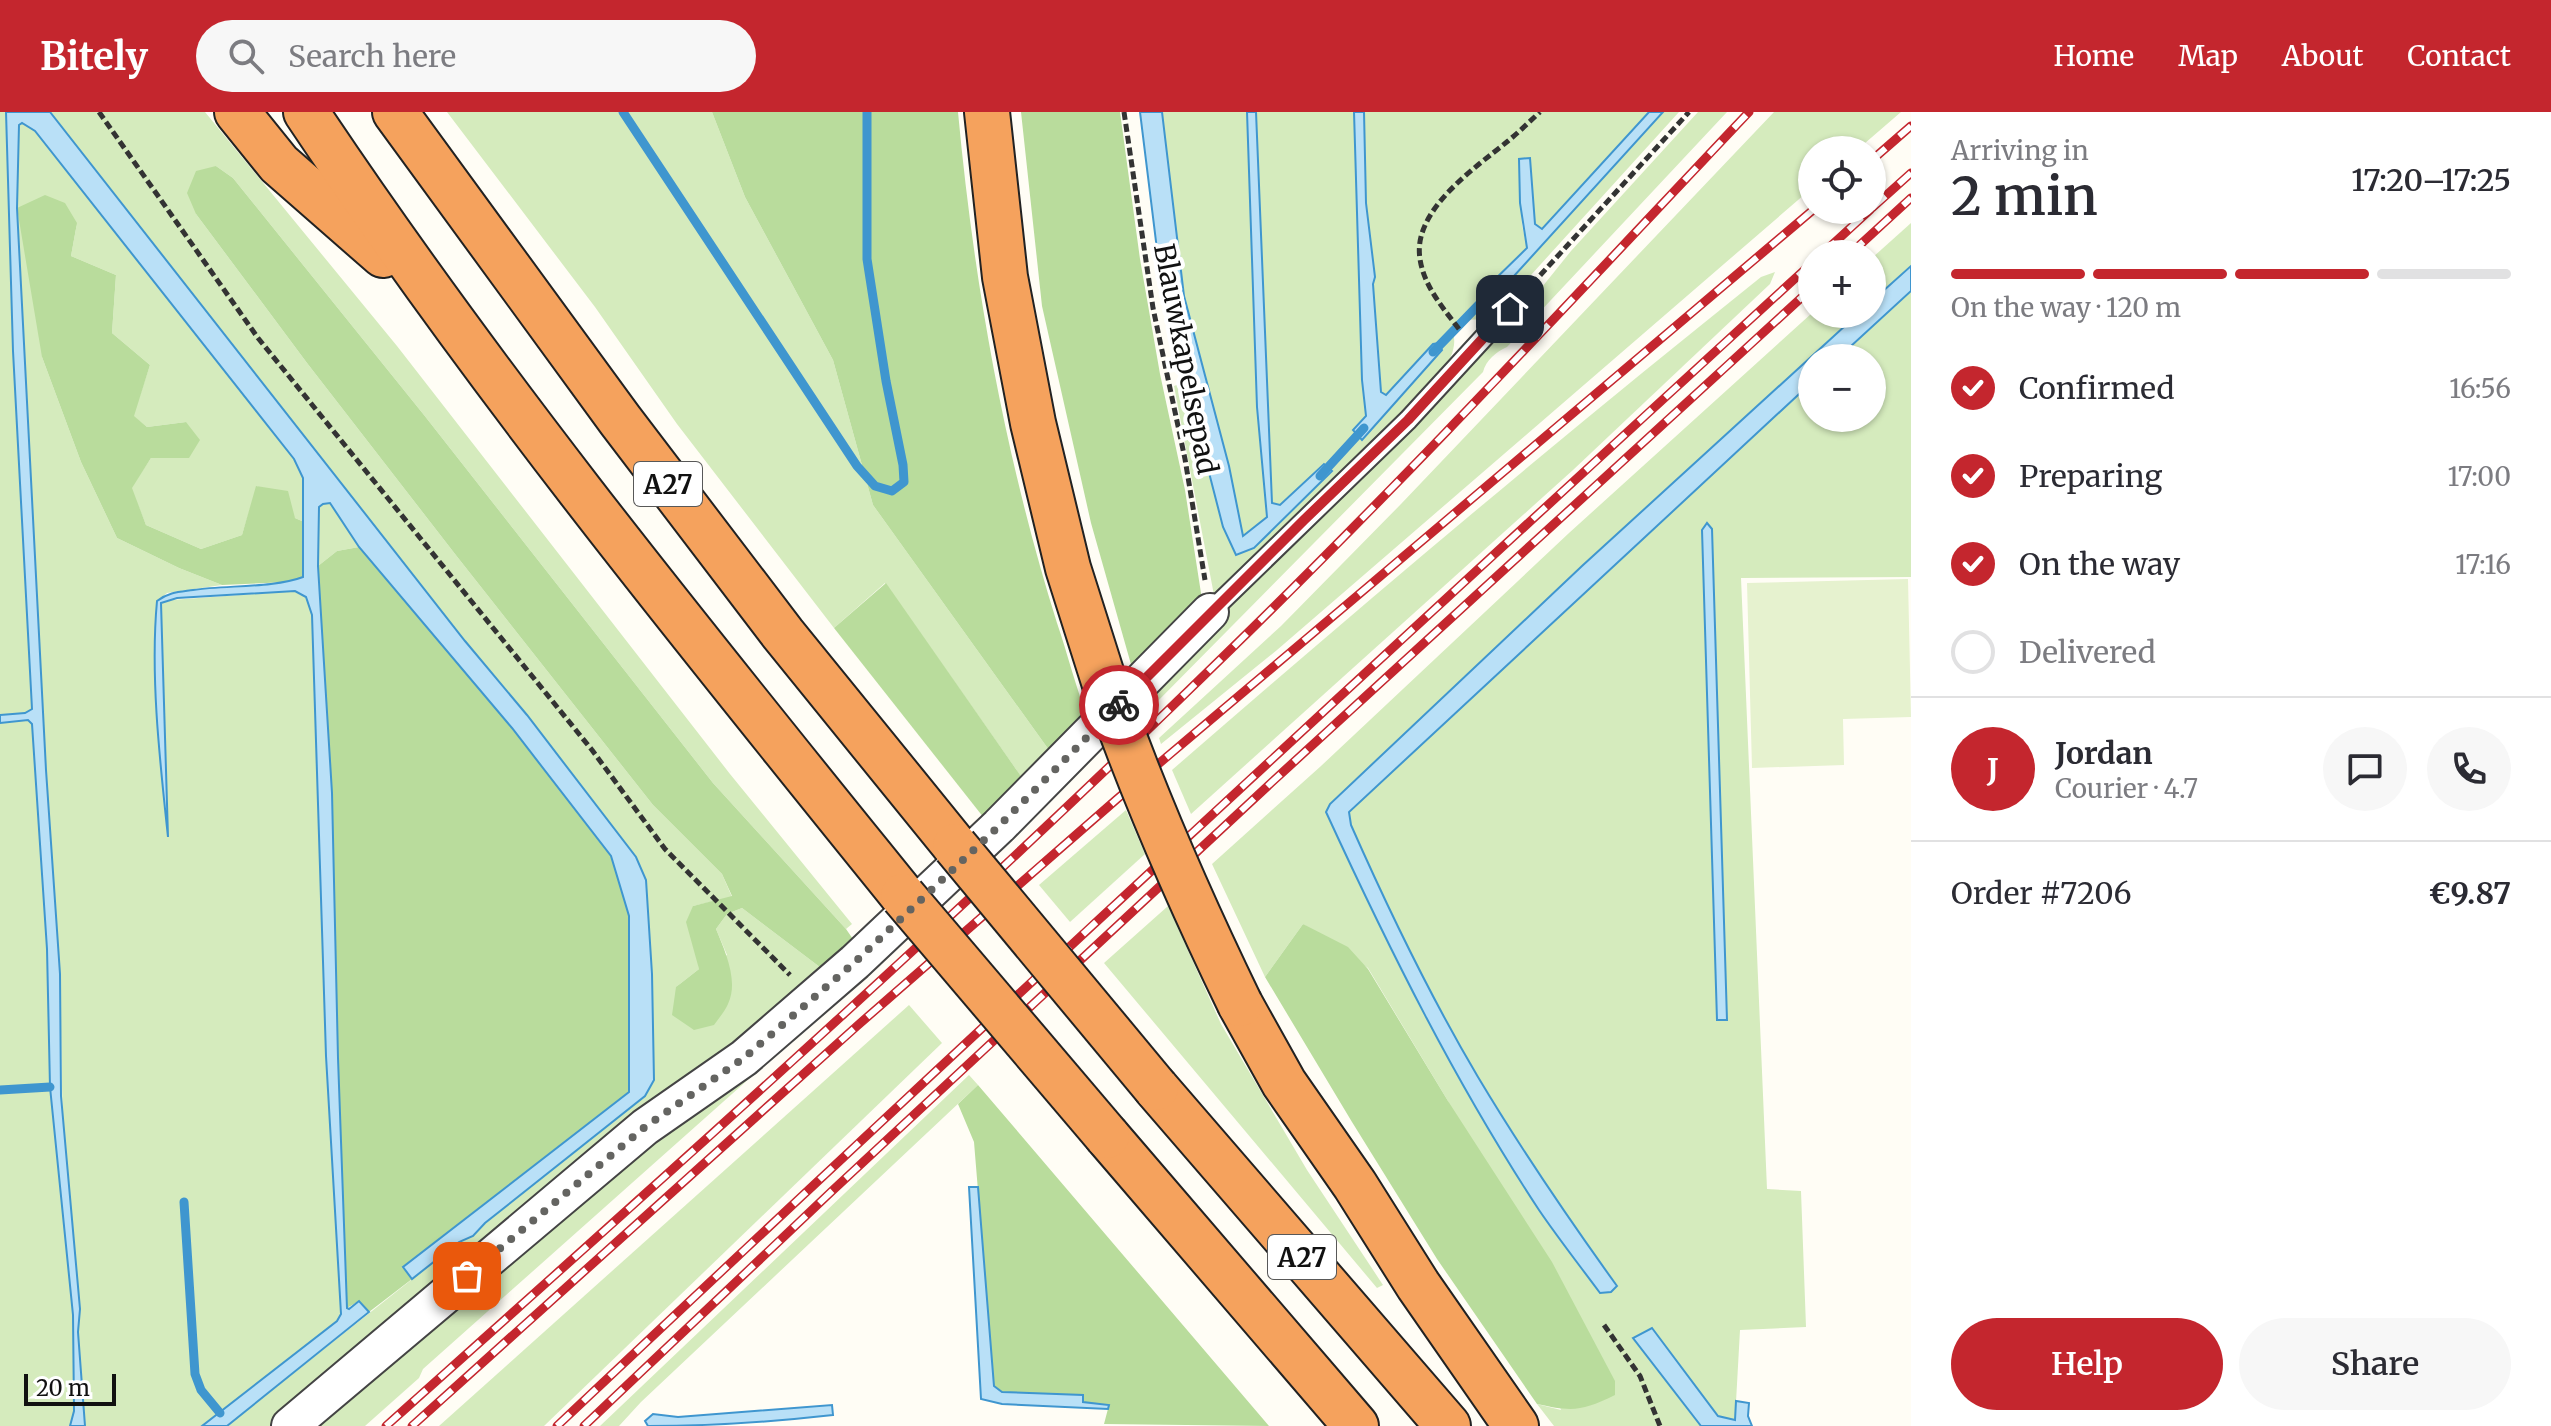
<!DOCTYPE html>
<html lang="en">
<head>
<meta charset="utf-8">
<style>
	:root { --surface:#fff; --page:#f7f7f7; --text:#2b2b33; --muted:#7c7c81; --line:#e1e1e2; --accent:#c4262e }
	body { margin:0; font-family:Merriweather,serif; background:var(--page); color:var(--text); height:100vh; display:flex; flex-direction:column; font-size:30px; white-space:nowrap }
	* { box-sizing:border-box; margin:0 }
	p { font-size:26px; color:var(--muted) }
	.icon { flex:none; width:44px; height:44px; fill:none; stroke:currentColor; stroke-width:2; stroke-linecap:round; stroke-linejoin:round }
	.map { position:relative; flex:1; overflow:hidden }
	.details { display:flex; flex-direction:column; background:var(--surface); width:640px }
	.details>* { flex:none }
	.tools { position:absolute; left:1798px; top:24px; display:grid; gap:16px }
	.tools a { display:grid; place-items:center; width:88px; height:88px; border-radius:50%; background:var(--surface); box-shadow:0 2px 6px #0004; font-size:40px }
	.scale { position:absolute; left:24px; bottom:20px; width:92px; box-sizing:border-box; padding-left:8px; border:4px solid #111; border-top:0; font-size:22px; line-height:28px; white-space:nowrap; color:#111; -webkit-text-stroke:6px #fff; paint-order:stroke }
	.pin { position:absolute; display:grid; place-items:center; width:68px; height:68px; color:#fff; margin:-34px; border-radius:16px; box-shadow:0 4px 12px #0006 }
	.courier { position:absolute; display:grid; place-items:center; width:80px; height:80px; margin:-40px; border:6px solid #c4262e; border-radius:50%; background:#fff; color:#222; box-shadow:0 2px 10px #0007 }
	.head em { font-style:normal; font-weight:600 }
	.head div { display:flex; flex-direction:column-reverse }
	.head { display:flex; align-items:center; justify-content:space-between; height:136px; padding:0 40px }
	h1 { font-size:52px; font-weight:600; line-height:60px }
	.bar { display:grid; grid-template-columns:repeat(4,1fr); gap:12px 8px; align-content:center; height:96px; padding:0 40px }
	.bar i { height:10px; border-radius:6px; background:var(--line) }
	.bar .on { background:var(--accent) }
	.bar p { grid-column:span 4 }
	.line { display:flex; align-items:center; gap:20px; padding:0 40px; border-top:2px solid var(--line) }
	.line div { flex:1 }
	.round { display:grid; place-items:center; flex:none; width:84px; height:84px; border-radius:42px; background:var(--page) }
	ol { padding:0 40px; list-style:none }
	li { display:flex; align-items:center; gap:24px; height:88px }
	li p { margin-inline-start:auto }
	li .icon { padding:8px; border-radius:50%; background:var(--accent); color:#fff; stroke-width:4 }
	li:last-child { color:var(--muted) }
	li i { width:44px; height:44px; border:4px solid var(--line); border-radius:50% }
	.action { display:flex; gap:16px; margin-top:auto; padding:16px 40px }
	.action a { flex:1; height:92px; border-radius:48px; background:var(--accent); color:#fff; font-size:32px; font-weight:600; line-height:92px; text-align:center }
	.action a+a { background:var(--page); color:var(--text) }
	header { display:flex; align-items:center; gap:48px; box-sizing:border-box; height:112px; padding:0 40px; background:var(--accent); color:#fff }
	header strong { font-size:38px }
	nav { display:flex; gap:44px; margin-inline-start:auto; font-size:28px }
	.search { width:560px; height:72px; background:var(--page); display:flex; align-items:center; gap:20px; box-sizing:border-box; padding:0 28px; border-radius:44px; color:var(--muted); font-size:30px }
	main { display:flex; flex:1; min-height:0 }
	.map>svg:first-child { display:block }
	.green { fill:#d5ebbd; fill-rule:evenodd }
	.forest { fill:#b9dc9c }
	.pitch { fill:#e6f2cf }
	.water { fill:#b9e0f7; stroke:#3f96cf; stroke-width:2 }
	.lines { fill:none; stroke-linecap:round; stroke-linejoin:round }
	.stream { stroke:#3f96cf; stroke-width:9 }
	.lane-casing { stroke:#444; stroke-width:22 }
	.street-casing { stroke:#444; stroke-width:40 }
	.highway-casing { stroke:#222; stroke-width:48 }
	.path { stroke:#333; stroke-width:5; stroke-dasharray:8 4; stroke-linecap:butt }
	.lane { stroke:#fff; stroke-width:18 }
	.street { stroke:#fff; stroke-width:36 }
	.highway { stroke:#f5a25d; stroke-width:44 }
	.rail-casing { stroke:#c4262e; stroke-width:9 }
	.rail { stroke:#fff; stroke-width:6; stroke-dasharray:18; stroke-linecap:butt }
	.highway-bridge-casing { stroke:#222; stroke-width:48; stroke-linecap:butt }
	.highway-bridge { stroke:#f5a25d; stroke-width:44 }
	.done { stroke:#646461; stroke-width:8; stroke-dasharray:0 14.4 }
	.route { stroke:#c4262e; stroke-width:10 }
	.labels { text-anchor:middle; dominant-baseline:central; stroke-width:8; stroke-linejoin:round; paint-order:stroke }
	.shield { fill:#fff; stroke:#585858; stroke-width:2 }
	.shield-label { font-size:26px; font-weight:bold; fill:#111 }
	.street-label { font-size:28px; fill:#111; stroke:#fff }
</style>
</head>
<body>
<header>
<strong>Bitely</strong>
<div class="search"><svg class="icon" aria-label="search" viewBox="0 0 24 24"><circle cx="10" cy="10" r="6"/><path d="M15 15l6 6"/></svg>Search here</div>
<nav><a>Home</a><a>Map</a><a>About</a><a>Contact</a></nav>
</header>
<main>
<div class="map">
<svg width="1911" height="1314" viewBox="0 0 1911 1314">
	<rect width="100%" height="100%" fill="#fffdf5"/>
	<!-- green -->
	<g class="green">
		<polygon points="0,0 6,0 6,4 13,239 32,597 25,601 0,603"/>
		<path d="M50 0H205L397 234 730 662 852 812 846 817 713 671 424 303 233 66 216 54 196 102 307 251 455 442 653 693 722 762 732 785 693 794 699 857 676 875 727 843 716 817 727 802 742 796 829 862 275 1314H227L459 1130C471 1127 478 1120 485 1111L645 984 654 968 652 862 646 768 635 745 527 603 465 529Z"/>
		<polygon points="447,0 712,0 745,85 833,248 873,393 1054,645 1025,670 885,471 834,516 677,312 595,195"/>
		<polygon points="1162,0 1247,0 1257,295 1267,405 1247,423 1242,425 1229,354 1184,184"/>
		<path d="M1256 0H1354L1362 268 1366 305 1362 327 1407 262 1385 284 1381 280 1373 172 1375 165 1366 90 1364 0H1649L1542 117 1535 113 1530 46 1519 47 1522 113 1527 136 1485 178 1488 184 1663 0H1679L1491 207 1460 208 1452 218C1462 242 1436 267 1422 284L1220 482 1214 483 1174 274 1185 270 1223 415 1236 443 1332 359 1324 352 1280 393 1272 392Z"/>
		<path d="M1698 0H1727L1507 235C1496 240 1486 248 1483 260L1148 599 1142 584 1318 407 1517 197 1526 195 1571 139Z"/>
		<polygon points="1774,0 1901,0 1857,38 1812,38 1812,76 1277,538 1161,632 1159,626 1281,514 1401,392"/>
		<polygon points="22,11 35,19 294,347 303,365 304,410 295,406 257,374 242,423 201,437 146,413 131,376 151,346 189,346 186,310 147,315 133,304 150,253 112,221 116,163 71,144 77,111 42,245 81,350 117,426 179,456 222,473 167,481 158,489 295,479 306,485 312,503 326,944 341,1202 337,1209 202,1314 85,1314 78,1220 74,1224 74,1299 70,1314 0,1314 0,611 28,608 32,611 47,837 50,975 61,1079 63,1029 60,862 46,658 17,96 19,13"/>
		<polygon points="1911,111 1911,154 1872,189 1872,146"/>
		<path d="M1775 160 1770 172 1573 358 1191 702 1172 658C1365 490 1561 325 1761 165Z"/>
		<path d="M1911 179V465L1741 466 1767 1077 1801 1079 1806 1215 1740 1218 1735 1308 1718 1304 1651 1216 1633 1227 1701 1314H1554L1537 1292 1561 1298 1448 989 1368 856 1303 812 1265 865 1212 752 1321 654 1569 421 1812 201 1858 202 1582 454 1330 692 1464 972 1540 1098 1600 1181 1616 1174C1568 1106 1521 1036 1478 964 1430 884 1389 798 1351 713L1349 700 1812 270V306H1872V246H1838ZM1707 411 1712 417 1726 908Z"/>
		<polygon points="330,391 359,435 337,439 318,454 318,395 322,392"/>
		<polygon points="1126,698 1145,742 1070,810 1039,773"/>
		<polygon points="1168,794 1221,912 1307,1058 1383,1173 1377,1176 1104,851"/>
		<polygon points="877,853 423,1257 419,1266 365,1314 299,1314 605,1058"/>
		<polygon points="909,893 942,931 544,1314 439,1314"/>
		<polygon points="969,963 978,973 641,1290 619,1314 600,1314"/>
	</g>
	<!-- forest -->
	<g class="forest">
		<path d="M712 0H958C974 173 1005 345 1057 511 1068 543 1076 577 1089 609L1054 645 873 393 833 248 745 85Z"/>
		<polygon points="1021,0 1120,0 1140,147 1160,262 1185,378 1203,494 1134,563 1091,411 1042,194"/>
		<path d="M216 54 233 66 424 303 713 671 846 817 855 830 829 862 742 796 727 802 716 817C725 839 739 869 728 892 725 899 719 906 714 913L694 918 672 903 676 875 699 857 686 810 693 794 732 784 722 762 653 693 455 442 307 251 196 102 187 81 196 59Z"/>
		<polygon points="45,83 65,91 77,111 71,144 116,163 112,221 150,253 134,304 147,315 186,310 200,328 189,346 151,346 132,376 146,413 201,437 242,423 256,374 288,379 295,406 304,410 303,465 290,470 222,473 179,456 117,426 81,350 42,245 17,96"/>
		<polygon points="359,435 512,616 611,744 629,804 629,980 403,1155 412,1167 369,1200 359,1189 347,1196 338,946 332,681 318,454 337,439"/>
		<polygon points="886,471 1025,670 984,706 834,516"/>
		<path d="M1303 812 1348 835 1368 857 1448 989 1552 1150 1615 1269V1283C1582 1299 1573 1300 1537 1292L1437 1147 1352 1010 1265 865Z"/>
		<polygon points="978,973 1269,1314 1104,1312 1109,1293 1082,1290 1083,1284 1002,1280 994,1274 974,1030 958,992"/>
	</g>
	<!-- pitch -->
	<polygon class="pitch" points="1908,467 1911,605 1843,607 1844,653 1752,656 1747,471"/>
	<!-- water -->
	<g class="water">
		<path d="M6 0H50L465 529 527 603 636 745 646 768 652 862 654 968 645 984 485 1111 473 1124 459 1130 412 1167 403 1155 629 980V804L611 744 512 616 359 435 330 391 323 392 319 395 318 454 332 681 338 946 347 1196 349 1197 359 1189 369 1200 227 1314H202L337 1209 341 1202 326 944 312 503 306 485 295 479 177 486 161 491 168 725C160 650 150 564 157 489 169 480 179 480 193 478 226 473 274 476 303 465V366L294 347 35 19 22 11 19 13 17 96 46 658 60 862 61 984 80 1197 78 1220 85 1314H70L74 1299 73 1203 50 975 47 837 32 612 28 608 0 611V603L25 601 32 597 13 239Z"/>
		<polygon points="1140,0 1162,0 1184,184 1229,354 1243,424 1267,405 1257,295 1247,0 1256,0 1272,391 1280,393 1324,352 1332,359 1254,436 1236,443 1223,415 1162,178"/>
		<polygon points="1354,0 1364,0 1366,91 1375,165 1373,172 1381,280 1386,283 1433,232 1439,231 1442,238 1362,328 1353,318 1366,304 1362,268"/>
		<polygon points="1649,0 1663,0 1494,186 1488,184 1484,178 1527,136 1520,91 1519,47 1530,46 1535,112 1542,117"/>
		<path d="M1911 154V179L1838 246H1812V270L1349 700 1351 713C1389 799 1430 884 1478 965 1521 1037 1568 1106 1617 1174L1611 1180 1600 1181C1580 1154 1558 1126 1539 1098 1456 972 1389 837 1326 700L1330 692 1582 454 1858 202H1872V189Z"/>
		<polygon points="1707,411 1712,417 1727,908 1717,908 1702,418"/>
		<polygon points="969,1075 978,1075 994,1274 1002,1280 1083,1283 1083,1290 1109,1293 1108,1297 1002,1292 981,1287"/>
		<polygon points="1652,1216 1718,1304 1735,1308 1736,1289 1749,1291 1748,1304 1752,1314 1701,1314 1633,1226"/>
		<path d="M832 1293 833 1303C771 1310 710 1314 648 1314L645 1309 653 1302 678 1305Z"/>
	</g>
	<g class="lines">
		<!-- stream -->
		<g class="stream">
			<polyline points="623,0 857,354 875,374 892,379 904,370 903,353 886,269 867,147 867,0"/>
			<polyline points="1433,240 1495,176"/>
			<polyline points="1320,364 1364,316"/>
			<polyline points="0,978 50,975"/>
			<polyline points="184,1090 195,1262 201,1278 220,1301"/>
		</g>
		<!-- lane casing -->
		<g class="lane-casing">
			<polyline id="lane" points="1210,500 1408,308 1510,197"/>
		</g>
		<!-- street casing -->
		<g class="street-casing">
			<polyline id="street" points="290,1314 645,1015 744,946 855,850 999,714 1210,500"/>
		</g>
		<!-- highway casing -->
		<g class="highway-casing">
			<g id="highway">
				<polyline points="237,0 279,52 383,143"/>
				<path d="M306 0C488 273 697 529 903 784"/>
				<polyline points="395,0 620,308 783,522 955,734"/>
				<polyline points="987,0 1005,165 1033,311 1068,456 1107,579"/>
				<polyline points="1240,892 1284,971 1355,1073 1418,1173 1516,1314"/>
				<polyline points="1156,976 1448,1314"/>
				<polyline points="1107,1024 1356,1314"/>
			</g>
		</g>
		<!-- path -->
		<g class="path">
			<polyline points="99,0 258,226 592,638 665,737 790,863"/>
			<polyline points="1124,0 1153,196 1185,347 1205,468"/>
			<polyline points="1524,181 1689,0"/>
			<path d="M1459 217C1443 196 1424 174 1420 147 1412 98 1475 56 1508 29 1519 20 1529 10 1540 0"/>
			<polyline points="1604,1213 1640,1264 1660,1314"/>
		</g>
		<!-- lane -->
		<use href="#lane" class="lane"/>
		<!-- street -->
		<use href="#street" class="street"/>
		<!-- highway -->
		<use href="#highway" class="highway"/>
		<!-- rail casing -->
		<g class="rail-casing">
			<g id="rail">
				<polyline points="1872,48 1911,14"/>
				<polyline points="1872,96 1911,61"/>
				<polyline points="1822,142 1870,98"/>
				<polyline points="1850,142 1911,86"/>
				<path d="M386 1314C670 1060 955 807 1227 541 1407 366 1577 182 1749 0"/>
				<polyline points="412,1314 857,914 1117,687 1813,98"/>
				<path d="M557 1314C972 923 1391 536 1812 151"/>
				<polyline points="584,1314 832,1079 1272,670 1812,176"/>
			</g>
		</g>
		<!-- rail -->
		<use href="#rail" class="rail"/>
		<!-- highway-bridge casing -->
		<g class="highway-bridge-casing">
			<g id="highway-bridge">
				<path d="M1107 579C1145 686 1190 789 1240 892"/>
				<polyline points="955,734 1156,976"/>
				<polyline points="903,784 1107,1024"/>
			</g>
		</g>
		<!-- highway-bridge -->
		<use href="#highway-bridge" class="highway-bridge"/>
	</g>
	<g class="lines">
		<!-- done -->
		<polyline class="done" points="467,1164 645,1015 744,946 855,850 999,714 1119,593"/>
		<!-- route -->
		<polyline class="route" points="1119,593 1304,408 1408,308 1510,197"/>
	</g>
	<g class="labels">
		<!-- shield labels -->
		<g class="shield">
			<rect x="634" y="350" width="68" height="44" rx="6"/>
			<rect x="1268" y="1123" width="68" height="44" rx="6"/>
		</g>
		<g class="shield-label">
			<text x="668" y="372">A27</text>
			<text x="1302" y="1145">A27</text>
		</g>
		<!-- street labels -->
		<g class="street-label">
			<text transform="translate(1186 247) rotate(79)">Blauwkapelsepad</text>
		</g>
	</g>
</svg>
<div class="tools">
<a><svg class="icon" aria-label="locate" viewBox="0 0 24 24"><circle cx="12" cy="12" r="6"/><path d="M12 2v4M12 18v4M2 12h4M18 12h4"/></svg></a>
<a>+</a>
<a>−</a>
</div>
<div class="scale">20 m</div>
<div class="pin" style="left:467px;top:1164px;background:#ea580c"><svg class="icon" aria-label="bag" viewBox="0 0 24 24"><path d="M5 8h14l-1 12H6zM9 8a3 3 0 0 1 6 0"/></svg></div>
<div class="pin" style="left:1510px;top:197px;background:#1f2937"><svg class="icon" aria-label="home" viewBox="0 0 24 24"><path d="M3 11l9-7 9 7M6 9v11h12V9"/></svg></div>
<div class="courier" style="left:1119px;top:593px"><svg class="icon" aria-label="bike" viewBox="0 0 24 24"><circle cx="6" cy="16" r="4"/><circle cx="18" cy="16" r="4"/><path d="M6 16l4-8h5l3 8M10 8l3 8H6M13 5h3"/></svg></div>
</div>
<section class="details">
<div class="head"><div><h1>2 min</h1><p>Arriving in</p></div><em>17:20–17:25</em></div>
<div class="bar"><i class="on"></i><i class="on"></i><i class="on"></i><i></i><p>On the way · 120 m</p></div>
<ol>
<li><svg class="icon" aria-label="check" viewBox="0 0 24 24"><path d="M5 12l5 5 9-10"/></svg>Confirmed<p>16:56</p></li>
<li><svg class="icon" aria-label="check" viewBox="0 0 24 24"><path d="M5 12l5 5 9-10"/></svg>Preparing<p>17:00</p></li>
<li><svg class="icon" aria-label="check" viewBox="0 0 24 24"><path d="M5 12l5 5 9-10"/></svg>On the way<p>17:16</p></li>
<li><i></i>Delivered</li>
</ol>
<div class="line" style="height:144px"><b class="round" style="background:var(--accent);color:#fff">J</b><div><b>Jordan</b><p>Courier · 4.7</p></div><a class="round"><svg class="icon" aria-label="chat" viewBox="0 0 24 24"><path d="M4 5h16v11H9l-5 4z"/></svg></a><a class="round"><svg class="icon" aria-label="phone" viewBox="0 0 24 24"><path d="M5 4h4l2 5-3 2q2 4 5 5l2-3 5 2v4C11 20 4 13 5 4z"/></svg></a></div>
<div class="line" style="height:104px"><div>Order #7206</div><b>€9.87</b></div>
<div class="action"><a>Help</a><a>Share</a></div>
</section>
</main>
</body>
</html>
